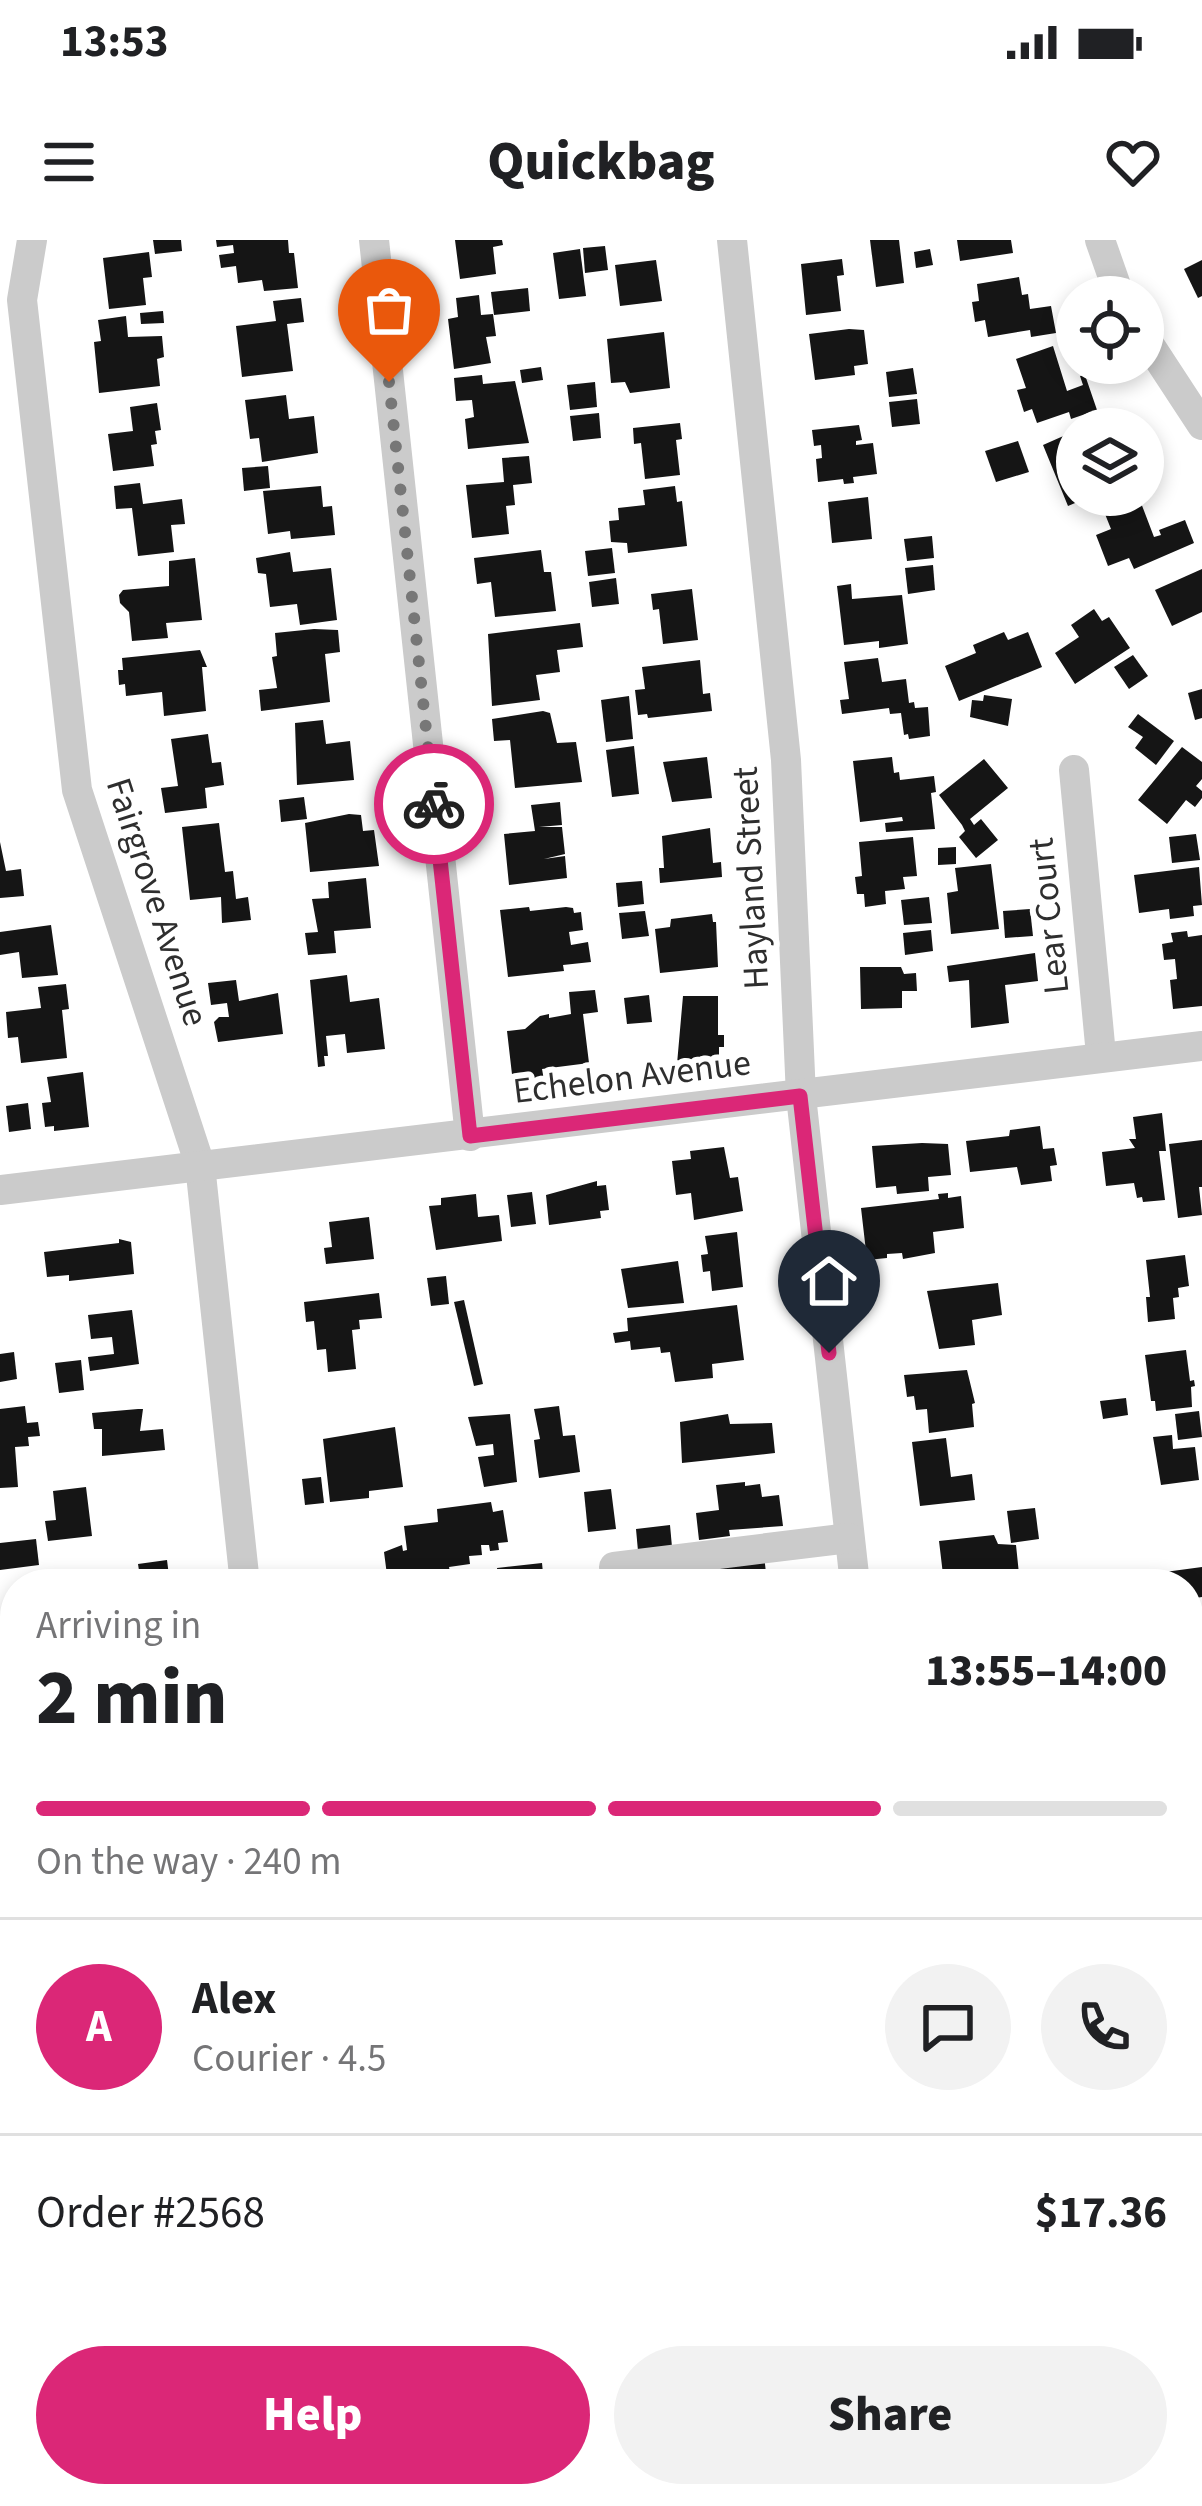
<!DOCTYPE html>
<html lang="en">
<head>
<meta charset="utf-8">
<style>
	:root { --surface:#fff; --page:#f2f2f2; --text:#202124; --muted:#757577; --line:#e0e0e0; --accent:#db2777 }
	body { margin:0; font-family:"Source Sans 3",sans-serif; background:var(--page); color:var(--text); height:100vh; display:flex; flex-direction:column; font-size:45px; white-space:nowrap }
	* { box-sizing:border-box; margin:0 }
	p { font-size:39px; color:var(--muted) }
	.icon { flex:none; width:66px; height:66px; fill:none; stroke:currentColor; stroke-width:2; stroke-linecap:round; stroke-linejoin:round }
	.map { position:relative; flex:1; overflow:hidden }
	.details { position:absolute; left:0px; top:1329px; width:1203px; height:939px; display:flex; flex-direction:column; background:var(--surface); border-radius:48px 48px 0 0; box-shadow:0 6px 18px #0003 }
	.details>* { flex:none }
	.tools { position:absolute; left:1056px; top:36px; display:grid; gap:24px }
	.tools a { display:grid; place-items:center; width:108px; height:108px; border-radius:50%; background:var(--surface); box-shadow:0 6px 18px #0003; font-size:60px }
	.pin { position:absolute; display:grid; place-items:center; width:102px; height:102px; color:#fff; margin:-123px -51px; border-radius:50% 50% 50% 0; rotate:-45deg; box-shadow:0 0 12px #0007 }
	.pin .icon { rotate:45deg }
	.courier { position:absolute; display:grid; place-items:center; width:120px; height:120px; margin:-60px; border:9px solid #db2777; border-radius:50%; background:#fff; color:#222; box-shadow:0 3px 15px #0007 }
	.head em { font-style:normal; font-weight:800 }
	.head div { display:flex; flex-direction:column-reverse }
	.head { display:flex; align-items:center; justify-content:space-between; height:204px; padding:0 36px }
	h1 { font-size:78px; font-weight:800; line-height:90px }
	.bar { display:grid; grid-template-columns:repeat(4,1fr); gap:18px 12px; align-content:center; height:144px; padding:0 36px }
	.bar i { height:15px; border-radius:9px; background:var(--line) }
	.bar .selected { background:var(--accent) }
	.bar p { grid-column:span 4 }
	.line { display:flex; align-items:center; gap:30px; padding:0 36px; border-top:3px solid var(--line) }
	.line div { flex:1 }
	.round { display:grid; place-items:center; flex:none; width:126px; height:126px; border-radius:63px; background:var(--page) }
	.action { display:flex; gap:24px; margin-top:auto; padding:24px 36px }
	.action a { flex:1; height:138px; border-radius:72px; background:var(--accent); color:#fff; font-size:48px; font-weight:800; line-height:138px; text-align:center }
	.action a+a { background:var(--page); color:var(--text) }
	.status { display:flex; justify-content:space-between; align-items:center; height:84px; padding:0 60px; background:var(--surface); direction:ltr }
	.status svg { height:33px; fill:currentColor }
	header { display:flex; justify-content:space-between; align-items:center; height:156px; padding:0 36px; background:var(--surface); font-size:54px; font-weight:800 }
	.map>svg:first-child { display:block }
	.building { fill:#151515 }
	.lines { fill:none; stroke-linecap:round; stroke-linejoin:round }
	.minor { stroke:#cbcbcb; stroke-width:30 }
	.done { stroke:#777; stroke-width:12; stroke-dasharray:0 21.6 }
	.route { stroke:#db2777; stroke-width:15 }
	.labels { text-anchor:middle; dominant-baseline:central; stroke-width:12; stroke-linejoin:round; paint-order:stroke }
	.street-label { font-size:36px; fill:#2e2e2e; stroke:#fff }
</style>
</head>
<body>
<div class="status"><b>13:53</b><svg viewBox="0 0 49 12"><path d="M0 12V9h3v3zM5 12V6h3v6zM10 12V3h3v9zM15 12V0h3v12zM26 1h20v11H26zM47 4h2v5h-2z"/></svg></div>
<header><svg class="icon" aria-label="menu" viewBox="0 0 24 24"><path d="M4 6h16M4 12h16M4 18h16"/></svg>Quickbag<svg class="icon" aria-label="heart" viewBox="0 0 24 24"><path d="M12 20l-8-8c-3-5 5-10 8-4 3-6 11-1 8 4z"/></svg></header>
<div class="map">
<svg width="1202" height="2266" viewBox="0 0 1202 2266">
	<rect width="100%" height="100%" fill="#fff"/>
	<!-- building -->
	<g class="building">
		<polygon points="153,0 181,0 182,11 155,14"/>
		<polygon points="216,0 288,0 289,13 294,13 298,48 264,51 262,40 238,43 236,26 221,28 219,15 234,13 233,5 217,7"/>
		<polygon points="455,0 502,0 503,5 493,7 496,34 460,39"/>
		<polygon points="870,0 899,0 904,43 876,47"/>
		<polygon points="957,0 1011,0 1013,13 960,21"/>
		<polygon points="605,6 608,30 585,33 583,8"/>
		<polygon points="580,9 586,56 559,59 553,13"/>
		<polygon points="930,9 933,25 916,28 914,12"/>
		<polygon points="149,12 152,37 143,38 146,65 109,69 103,18"/>
		<polygon points="842,19 844,35 837,36 841,71 806,75 801,24"/>
		<polygon points="656,20 662,61 620,66 615,25"/>
		<polygon points="1202,20 1202,56 1198,58 1184,29"/>
		<polygon points="1019,37 1022,55 1028,54 1030,69 1051,66 1056,93 1031,97 1030,90 988,97 985,80 975,82 972,62 979,61 977,44"/>
		<polygon points="528,48 530,71 494,75 491,52"/>
		<polygon points="479,55 481,75 493,74 496,96 486,97 491,123 454,129 448,79 458,77 456,58"/>
		<polygon points="301,58 304,82 287,84 293,131 242,137 236,86 276,81 273,61"/>
		<polygon points="163,71 164,83 141,84 140,73"/>
		<polygon points="126,76 128,97 162,96 164,117 157,119 160,146 99,153 94,102 101,101 98,80"/>
		<polygon points="849,89 864,90 868,124 854,126 855,135 815,140 809,94"/>
		<polygon points="664,92 670,148 630,153 625,142 611,143 607,99"/>
		<polygon points="1053,106 1067,151 1083,145 1080,136 1085,135 1097,170 1071,179 1069,172 1037,183 1032,169 1024,172 1017,150 1026,148 1016,119"/>
		<polygon points="541,127 543,140 522,143 520,130"/>
		<polygon points="913,128 917,154 889,157 886,132"/>
		<polygon points="482,135 483,144 515,141 529,203 468,209 465,179 474,177 472,160 456,161 454,138"/>
		<polygon points="595,142 597,167 570,170 567,145"/>
		<polygon points="286,155 289,179 314,176 318,213 262,222 259,198 250,199 245,160"/>
		<polygon points="917,159 920,184 892,187 889,162"/>
		<polygon points="157,163 161,190 155,191 157,204 151,205 154,226 113,231 108,194 133,191 130,167"/>
		<polygon points="599,173 601,198 573,201 570,176"/>
		<polygon points="680,183 682,199 676,200 680,235 645,239 641,203 634,204 633,188"/>
		<polygon points="859,185 862,200 856,201 856,205 873,203 877,234 853,237 854,243 844,244 843,239 818,242 816,219 822,218 821,205 814,206 812,190"/>
		<polygon points="1077,190 1077,255 1094,255 1068,266 1043,205"/>
		<polygon points="1018,201 1029,232 996,242 985,211"/>
		<polygon points="529,216 532,243 513,245 515,265 506,266 509,294 472,298 466,245 504,242 502,218"/>
		<polygon points="268,226 270,248 244,251 242,228"/>
		<polygon points="140,243 143,264 182,259 185,284 171,285 174,312 138,316 132,268 116,269 114,246"/>
		<polygon points="321,246 323,267 332,266 335,295 291,299 290,291 268,294 263,251"/>
		<polygon points="675,246 677,262 682,261 687,306 628,313 627,303 611,302 609,281 619,280 618,268 645,265 643,250"/>
		<polygon points="1111,255 1138,255 1154,297 1161,295 1159,290 1185,280 1194,303 1134,329 1129,318 1108,326 1096,295 1111,289 1099,259"/>
		<polygon points="868,257 872,299 832,303 828,262"/>
		<polygon points="932,296 934,318 907,321 904,299"/>
		<polygon points="612,308 615,333 588,336 585,311"/>
		<polygon points="541,310 544,332 551,332 556,371 495,377 491,342 477,344 474,318"/>
		<polygon points="290,312 293,332 331,328 337,380 300,385 297,364 270,367 266,334 258,333 256,318"/>
		<polygon points="195,318 202,380 166,383 168,398 132,401 129,372 120,363 119,355 123,350 169,346 169,321"/>
		<polygon points="933,325 935,350 908,354 905,328"/>
		<polygon points="1202,329 1202,372 1172,386 1155,350"/>
		<polygon points="616,338 619,364 592,367 589,342"/>
		<polygon points="851,344 852,359 902,355 908,404 879,408 879,401 844,405 837,346"/>
		<polygon points="692,349 698,400 663,404 659,369 653,370 651,354"/>
		<polygon points="1094,369 1102,381 1109,377 1130,408 1075,444 1055,413 1079,397 1071,385"/>
		<polygon points="580,383 583,407 557,410 560,432 536,435 540,460 492,466 488,394"/>
		<polygon points="314,389 338,390 340,412 325,414 330,462 261,471 259,450 277,448 272,417 277,416 275,393"/>
		<polygon points="1004,392 1008,400 1028,392 1042,427 959,461 945,426 976,413 973,405"/>
		<polygon points="200,410 207,427 202,427 206,471 164,476 162,452 126,456 125,444 119,445 118,430 123,430 122,418"/>
		<polygon points="1133,415 1148,436 1129,449 1114,427"/>
		<polygon points="878,418 882,442 906,439 909,463 914,462 915,468 928,467 930,496 909,499 908,494 904,495 901,473 890,474 889,468 842,474 840,460 849,459 844,422"/>
		<polygon points="700,420 703,454 710,453 712,471 648,478 647,474 638,475 635,450 645,449 642,427"/>
		<polygon points="1202,449 1202,478 1195,480 1188,453"/>
		<polygon points="984,455 1012,459 1008,486 970,477 972,460 983,461"/>
		<polygon points="629,456 633,499 606,502 601,460"/>
		<polygon points="543,471 550,473 557,503 576,502 582,542 515,548 510,500 494,501 492,479"/>
		<polygon points="1138,474 1174,501 1156,525 1135,508 1143,497 1128,487"/>
		<polygon points="323,480 326,504 350,501 354,540 297,545 295,483"/>
		<polygon points="208,494 212,523 221,522 224,545 205,548 207,568 165,573 161,548 178,546 171,499"/>
		<polygon points="634,506 639,554 612,557 606,510"/>
		<polygon points="1182,507 1202,522 1202,539 1196,546 1202,551 1202,558 1195,567 1186,560 1167,584 1138,560"/>
		<polygon points="707,517 712,558 672,562 663,522"/>
		<polygon points="892,517 894,533 899,532 900,540 934,536 936,552 931,553 935,589 886,592 885,583 903,581 902,577 860,582 853,521"/>
		<polygon points="984,519 1008,548 970,579 974,585 981,579 998,600 976,618 959,597 965,591 962,585 939,555"/>
		<polygon points="304,557 307,579 281,582 279,560"/>
		<polygon points="560,562 562,585 539,587 562,587 565,614 544,619 565,616 567,638 509,645 504,594 535,591 531,565"/>
		<polygon points="349,574 361,575 363,591 374,590 379,626 310,632 305,583"/>
		<polygon points="219,583 225,632 233,631 236,659 248,657 251,680 222,683 221,657 190,660 182,587"/>
		<polygon points="710,588 713,623 721,622 722,637 660,643 659,628 664,628 662,596"/>
		<polygon points="1196,594 1200,620 1172,623 1169,597"/>
		<polygon points="913,597 917,636 903,637 905,649 885,651 886,664 865,667 864,654 857,654 855,637 862,636 859,602"/>
		<polygon points="0,602 6,631 21,629 24,656 0,658"/>
		<polygon points="956,607 956,624 938,625 938,608"/>
		<polygon points="991,624 999,689 951,694 947,653 958,651 955,628"/>
		<polygon points="1199,627 1202,665 1193,666 1194,676 1170,679 1169,669 1139,673 1134,635"/>
		<polygon points="366,638 371,688 334,691 336,713 308,715 305,693 318,692 312,659 329,658 328,642"/>
		<polygon points="642,641 644,664 618,667 616,643"/>
		<polygon points="929,657 932,683 904,685 901,660"/>
		<polygon points="529,667 530,671 566,667 573,668 574,673 581,672 583,690 569,692 571,705 588,702 591,722 563,725 564,731 508,737 500,670"/>
		<polygon points="1030,669 1033,696 1005,698 1003,671"/>
		<polygon points="645,671 649,696 622,699 619,673"/>
		<polygon points="712,674 713,682 716,682 718,727 660,733 655,689 670,687 671,679"/>
		<polygon points="51,685 58,735 22,738 19,712 0,715 0,692"/>
		<polygon points="931,690 933,711 905,715 903,693"/>
		<polygon points="1187,691 1188,697 1202,695 1202,766 1173,769 1170,740 1177,739 1175,719 1164,720 1162,704 1173,702 1171,693"/>
		<polygon points="1035,713 1038,741 1005,745 1009,783 971,788 969,740 949,742 947,726"/>
		<polygon points="860,727 901,727 904,734 916,733 917,751 902,751 902,768 861,769"/>
		<polygon points="347,735 350,762 379,758 385,809 347,813 345,794 326,796 328,816 324,816 325,826 318,827 310,740"/>
		<polygon points="236,740 239,761 278,753 283,794 218,802 214,782 219,777 229,777 227,763 211,765 208,743"/>
		<polygon points="66,744 69,769 62,770 67,818 21,823 18,797 8,798 6,772 41,768 38,747"/>
		<polygon points="595,750 598,772 583,774 589,823 542,829 544,840 513,843 507,791 525,789 540,776 549,774 549,778 571,774 569,752"/>
		<polygon points="649,755 652,782 627,784 624,758"/>
		<polygon points="683,756 718,756 718,795 724,795 724,807 719,807 719,824 677,824"/>
		<polygon points="83,832 89,887 54,891 54,886 45,887 42,863 51,862 47,837"/>
		<polygon points="28,863 31,889 9,892 6,866"/>
		<polygon points="1162,873 1166,911 1159,911 1165,960 1143,962 1142,957 1137,958 1134,943 1106,946 1102,912 1135,908 1129,899 1136,899 1133,877"/>
		<polygon points="1040,886 1043,909 1054,908 1057,925 1050,926 1052,941 1021,945 1017,927 970,932 966,901 1009,896 1010,890"/>
		<polygon points="1202,900 1202,947 1199,947 1202,975 1178,978 1169,904"/>
		<polygon points="922,903 948,904 951,935 928,937 929,951 897,954 896,946 876,948 872,906"/>
		<polygon points="724,907 730,938 738,937 743,971 694,980 691,953 676,955 672,921 691,919 690,911"/>
		<polygon points="597,941 597,946 606,945 609,970 600,971 601,978 549,985 546,955"/>
		<polygon points="532,952 536,984 511,987 507,955"/>
		<polygon points="948,953 948,958 961,956 964,988 933,992 935,1013 903,1019 902,1013 887,1014 887,1018 867,1020 861,968 939,959 938,954"/>
		<polygon points="476,954 478,977 499,975 502,1001 436,1010 429,966 441,965 441,958"/>
		<polygon points="369,977 374,1019 326,1024 324,1008 332,1007 329,982"/>
		<polygon points="737,992 743,1047 712,1051 710,1031 703,1032 701,1015 708,1014 705,996"/>
		<polygon points="119,999 131,1002 134,1034 69,1041 69,1035 47,1037 44,1012 119,1003"/>
		<polygon points="1185,1015 1189,1046 1178,1048 1179,1057 1173,1058 1175,1079 1148,1082 1146,1057 1150,1057 1146,1020"/>
		<polygon points="678,1021 684,1063 628,1068 621,1029"/>
		<polygon points="446,1036 449,1064 431,1066 427,1038"/>
		<polygon points="998,1043 1002,1075 972,1080 975,1105 939,1109 927,1051"/>
		<polygon points="379,1053 382,1078 359,1080 360,1089 352,1090 356,1129 328,1132 326,1109 317,1110 314,1081 306,1082 304,1062"/>
		<polygon points="464,1060 483,1144 474,1146 454,1062"/>
		<polygon points="737,1065 744,1120 712,1124 713,1138 675,1142 670,1112 661,1113 660,1107 631,1110 630,1101 615,1103 613,1093 628,1091 627,1078"/>
		<polygon points="132,1070 139,1124 90,1131 88,1117 114,1114 112,1097 91,1099 88,1075"/>
		<polygon points="1186,1110 1190,1141 1194,1140 1195,1146 1191,1147 1192,1167 1156,1171 1155,1161 1151,1161 1145,1115"/>
		<polygon points="14,1112 17,1139 0,1142 0,1114"/>
		<polygon points="81,1120 84,1150 59,1153 55,1123"/>
		<polygon points="967,1130 975,1163 972,1164 974,1187 929,1193 927,1169 916,1170 914,1156 907,1157 904,1135"/>
		<polygon points="1126,1158 1128,1175 1103,1179 1100,1161"/>
		<polygon points="25,1166 27,1183 38,1182 40,1196 28,1197 29,1206 15,1207 18,1247 0,1248 0,1169"/>
		<polygon points="559,1166 563,1196 575,1195 580,1232 539,1238 534,1200 540,1199 534,1169"/>
		<polygon points="138,1169 143,1169 140,1191 163,1189 165,1210 102,1216 102,1189 94,1189 92,1173"/>
		<polygon points="1199,1171 1202,1197 1178,1200 1175,1174"/>
		<polygon points="510,1174 517,1242 484,1247 478,1217 494,1215 493,1204 476,1206 468,1177"/>
		<polygon points="728,1174 730,1184 772,1183 775,1213 682,1223 680,1182"/>
		<polygon points="395,1187 403,1247 369,1251 369,1258 330,1262 323,1199"/>
		<polygon points="1172,1195 1173,1209 1195,1207 1199,1240 1161,1245 1153,1197"/>
		<polygon points="946,1198 951,1237 972,1234 975,1260 920,1266 912,1202"/>
		<polygon points="321,1237 324,1263 305,1265 302,1239"/>
		<polygon points="745,1242 745,1246 760,1244 762,1257 779,1255 783,1286 729,1290 730,1296 699,1300 696,1273 719,1270 716,1245"/>
		<polygon points="86,1247 92,1296 48,1301 45,1281 56,1280 53,1251"/>
		<polygon points="611,1249 616,1289 588,1292 584,1252"/>
		<polygon points="491,1262 493,1272 503,1270 508,1302 498,1303 499,1310 490,1311 489,1305 481,1305 482,1315 469,1316 470,1324 449,1327 450,1332 437,1334 437,1329 387,1335 384,1312 402,1305 403,1311 407,1310 404,1286 438,1282 437,1269"/>
		<polygon points="1035,1268 1039,1299 1011,1303 1007,1271"/>
		<polygon points="670,1285 672,1307 638,1311 636,1289"/>
		<polygon points="994,1295 998,1304 1016,1305 1019,1334 982,1334 983,1339 944,1343 939,1301"/>
		<polygon points="36,1299 39,1325 0,1330 0,1303"/>
		<polygon points="764,1315 766,1333 771,1332 773,1344 668,1344 666,1327"/>
		<polygon points="167,1320 170,1344 126,1344 126,1338 140,1337 138,1324"/>
		<polygon points="542,1323 544,1344 499,1344 497,1328"/>
		<polygon points="1202,1327 1202,1357 1188,1359 1188,1344 1152,1344 1150,1334"/>
		<polygon points="57,1334 58,1339 91,1335 92,1344 24,1344 23,1338"/>
		<polygon points="15,1419 15,1457 0,1459 0,1421"/>
		<polygon points="1193,1815 1198,1858 1188,1859 1188,1816"/>
		<polygon points="0,1874 11,1941 0,1943"/>
		<polygon points="1196,1909 1197,1915 1202,1914 1202,1993 1198,1994 1201,2017 1188,2019 1188,1910"/>
		<polygon points="15,2030 15,2058 6,2060 2,2031"/>
		<polygon points="1202,2151 1202,2214 1196,2215 1188,2176 1188,2153"/>
		<polygon points="126,2253 198,2253 199,2266 128,2266"/>
		<polygon points="411,2253 450,2253 450,2260 412,2266"/>
		<polygon points="535,2253 580,2253 582,2266 536,2266"/>
		<polygon points="593,2253 638,2253 639,2265 594,2266"/>
		<polygon points="822,2253 874,2253 876,2266 823,2266"/>
		<polygon points="1014,2253 1089,2253 1091,2266 1015,2266"/>
		<polygon points="110,2254 111,2266 72,2266 71,2259"/>
	</g>
	<g class="lines">
		<!-- minor -->
		<g class="minor">
			<polyline points="32,0 22,60 77,550 200,925 245,1344"/>
			<polyline points="374,0 470,896"/>
			<polyline points="732,0 786,520 801,856 855,1344"/>
			<polyline points="1100,0 1120,57"/>
			<polyline points="1143,95 1202,185"/>
			<polyline points="1074,530 1101,815"/>
			<polyline points="0,950 1202,806"/>
			<polyline points="614,1327 849,1298"/>
			<polyline points="1188,2074 1202,2072"/>
			<polyline points="344,2253 346,2266"/>
			<polyline points="956,2253 958,2266"/>
		</g>
	</g>
	<g class="lines">
		<!-- done -->
		<polyline class="done" points="389,142 434,564"/>
		<!-- route -->
		<polyline class="route" points="434,564 470,896 800,856 829,1113"/>
	</g>
	<g class="labels">
		<!-- street labels -->
		<g class="street-label">
			<text transform="translate(751 638) rotate(-93)">Hayland Street</text>
			<text transform="translate(157 662) rotate(72)">Fairgrove Avenue</text>
			<text transform="translate(1049 676) rotate(-96)">Lear Court</text>
			<text transform="translate(632 837) rotate(-7)">Echelon Avenue</text>
		</g>
	</g>
</svg>
<div class="tools">
<a><svg class="icon" aria-label="locate" viewBox="0 0 24 24"><circle cx="12" cy="12" r="6"/><path d="M12 2v4M12 18v4M2 12h4M18 12h4"/></svg></a>
<a><svg class="icon" aria-label="layers" viewBox="0 0 24 24"><path d="M12 4l9 5-9 5-9-5zM3 14l9 5 9-5"/></svg></a>
</div>
<div class="pin" style="left:389px;top:142px;background:#ea580c"><svg class="icon" aria-label="bag" viewBox="0 0 24 24"><path d="M5 8h14l-1 12H6zM9 8a3 3 0 0 1 6 0"/></svg></div>
<div class="pin" style="left:829px;top:1113px;background:#1f2937"><svg class="icon" aria-label="home" viewBox="0 0 24 24"><path d="M3 11l9-7 9 7M6 9v11h12V9"/></svg></div>
<div class="courier" style="left:434px;top:564px"><svg class="icon" aria-label="bike" viewBox="0 0 24 24"><circle cx="6" cy="16" r="4"/><circle cx="18" cy="16" r="4"/><path d="M6 16l4-8h5l3 8M10 8l3 8H6M13 5h3"/></svg></div>
<section class="details">
<div class="head"><div><h1>2 min</h1><p>Arriving in</p></div><em>13:55–14:00</em></div>
<div class="bar"><i class="selected"></i><i class="selected"></i><i class="selected"></i><i></i><p>On the way · 240 m</p></div>
<div class="line" style="height:216px"><b class="round" style="background:var(--accent);color:#fff">A</b><div><b>Alex</b><p>Courier · 4.5</p></div><a class="round"><svg class="icon" aria-label="chat" viewBox="0 0 24 24"><path d="M4 5h16v11H9l-5 4z"/></svg></a><a class="round"><svg class="icon" aria-label="phone" viewBox="0 0 24 24"><path d="M5 4h4l2 5-3 2q2 4 5 5l2-3 5 2v4C11 20 4 13 5 4z"/></svg></a></div>
<div class="line" style="height:156px"><div>Order #2568</div><b>$17.36</b></div>
<div class="action"><a>Help</a><a>Share</a></div>
</section>
</div>
</body>
</html>
